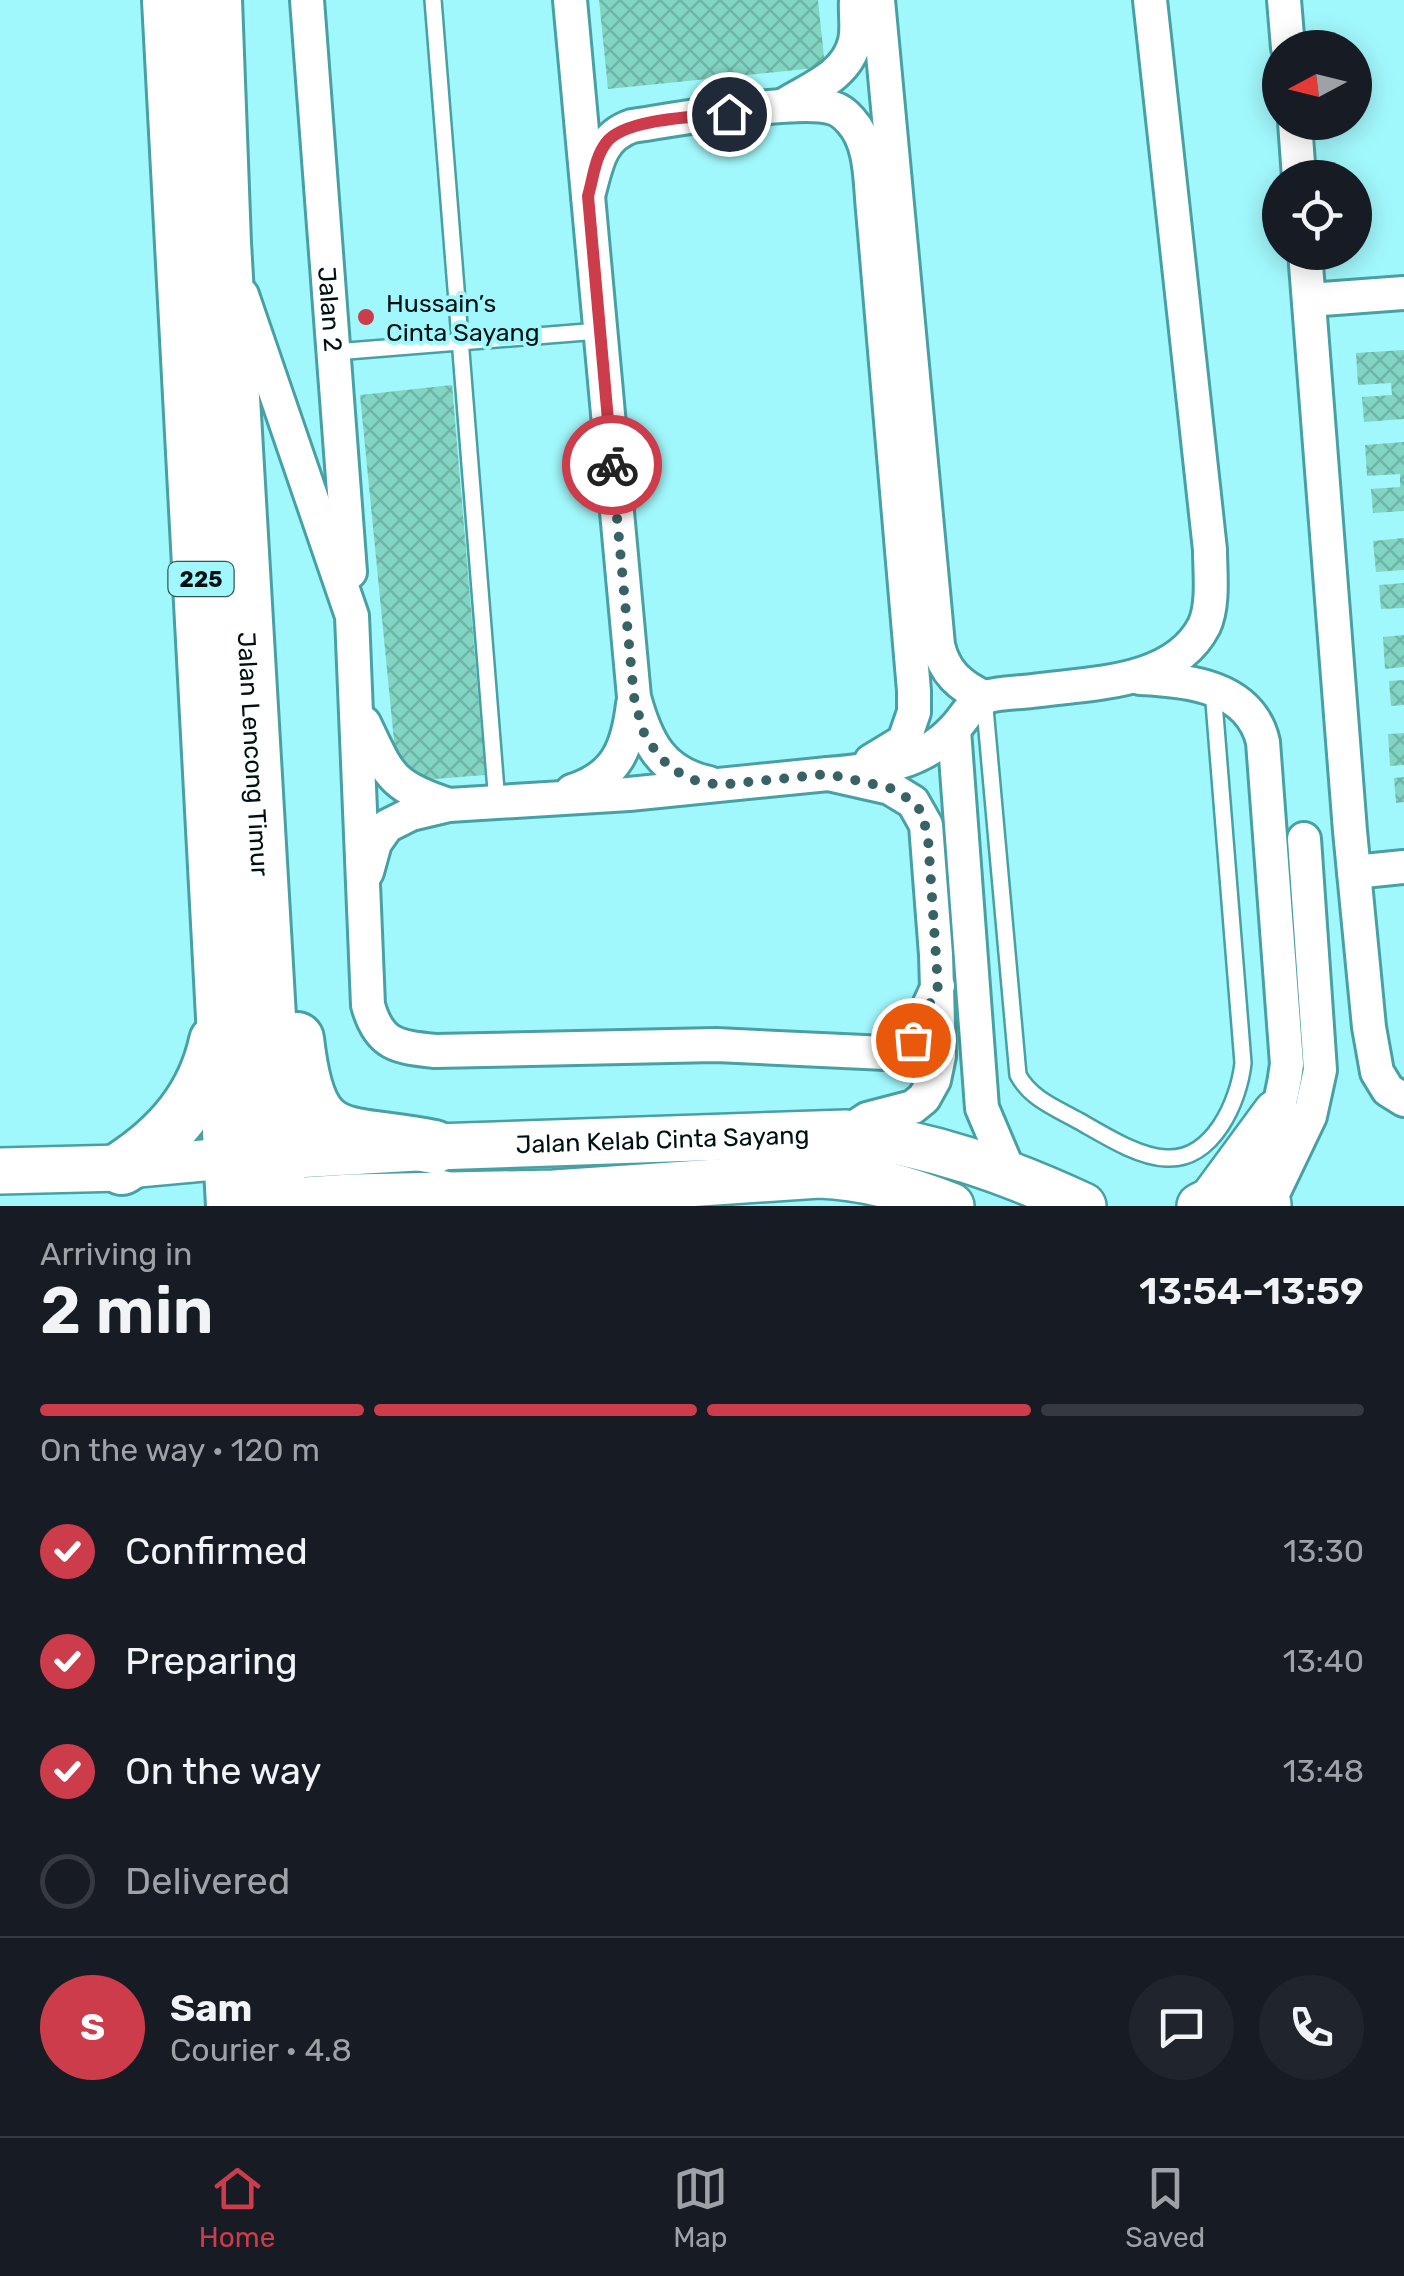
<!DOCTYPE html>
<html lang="en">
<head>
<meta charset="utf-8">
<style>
	:root { --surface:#171b24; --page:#20242c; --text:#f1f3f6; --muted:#9ea1a6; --line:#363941; --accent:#cc3c4b }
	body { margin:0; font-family:Rubik,sans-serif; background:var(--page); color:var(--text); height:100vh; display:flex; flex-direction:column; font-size:38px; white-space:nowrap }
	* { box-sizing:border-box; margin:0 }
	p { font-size:32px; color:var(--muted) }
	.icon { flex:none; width:55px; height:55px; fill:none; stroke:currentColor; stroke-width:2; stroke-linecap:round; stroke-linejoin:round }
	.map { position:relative; height:1206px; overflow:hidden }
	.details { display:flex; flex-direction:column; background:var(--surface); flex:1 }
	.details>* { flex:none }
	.needle { width:65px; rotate:263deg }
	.fabs { position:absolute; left:1262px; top:30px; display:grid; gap:20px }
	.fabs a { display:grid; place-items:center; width:110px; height:110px; border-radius:50%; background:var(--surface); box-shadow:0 5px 25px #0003; font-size:50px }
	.pin { position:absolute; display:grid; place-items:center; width:85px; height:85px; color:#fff; margin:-42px; border:5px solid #fff; border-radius:50%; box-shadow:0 2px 10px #0007 }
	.courier { position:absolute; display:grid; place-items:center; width:100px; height:100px; margin:-50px; border:8px solid #cc3c4b; border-radius:50%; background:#fff; color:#222; box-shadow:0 2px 12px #0007 }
	.headline em { font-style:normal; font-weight:600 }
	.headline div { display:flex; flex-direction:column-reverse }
	.headline { display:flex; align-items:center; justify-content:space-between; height:170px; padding:0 40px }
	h1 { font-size:65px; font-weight:600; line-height:75px }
	.bar { display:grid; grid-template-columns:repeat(4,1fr); gap:15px 10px; align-content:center; height:120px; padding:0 40px }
	.bar i { height:12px; border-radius:8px; background:var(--line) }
	.bar .selected { background:var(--accent) }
	.bar p { grid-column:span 4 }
	.line { display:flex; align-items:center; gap:25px; padding:0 40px; border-top:2px solid var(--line) }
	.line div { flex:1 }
	.round { display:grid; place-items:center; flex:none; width:105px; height:105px; border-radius:52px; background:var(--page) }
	ol { padding:0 40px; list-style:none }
	li { display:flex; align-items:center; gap:30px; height:110px }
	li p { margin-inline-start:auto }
	li .icon { padding:10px; border-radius:50%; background:var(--accent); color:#fff; stroke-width:4 }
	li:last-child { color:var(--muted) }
	li i { width:55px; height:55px; border:5px solid var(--line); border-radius:50% }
	.dock { display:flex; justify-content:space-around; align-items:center; height:140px; border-top:2px solid var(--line); background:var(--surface); font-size:28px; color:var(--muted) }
	.dock a { display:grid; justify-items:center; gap:5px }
	.dock .selected { color:var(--accent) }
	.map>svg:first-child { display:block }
	.building { fill:url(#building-cross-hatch) }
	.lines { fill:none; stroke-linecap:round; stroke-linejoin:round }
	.service-casing { stroke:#48a0a4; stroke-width:20 }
	.minor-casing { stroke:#48a0a4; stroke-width:38 }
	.tertiary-casing { stroke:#48a0a4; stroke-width:45 }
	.secondary-casing { stroke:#48a0a4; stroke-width:50 }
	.trunk-casing { stroke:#48a0a4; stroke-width:58 }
	.service { stroke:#fff; stroke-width:15 }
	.minor { stroke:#fff; stroke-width:32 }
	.tertiary { stroke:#fff; stroke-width:40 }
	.secondary { stroke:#fff; stroke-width:45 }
	.trunk { stroke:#fff; stroke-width:52 }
	.done { stroke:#386265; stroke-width:10; stroke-dasharray:0 18 }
	.route { stroke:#cc3c4b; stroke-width:12 }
	.poi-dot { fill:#cc3c4b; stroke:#a1f8fc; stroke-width:4 }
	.labels { text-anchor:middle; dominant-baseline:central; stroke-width:8; stroke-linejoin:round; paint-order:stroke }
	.shield { fill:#a1f8fc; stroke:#305659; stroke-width:2.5 }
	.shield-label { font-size:22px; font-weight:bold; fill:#001113 }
	.poi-label { font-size:25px; fill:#001113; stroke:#a1f8fc; text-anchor:start }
	.street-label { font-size:25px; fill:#001113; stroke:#a1f8fc }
</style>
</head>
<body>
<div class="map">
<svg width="1404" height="1206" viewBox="0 0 1404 1206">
	<defs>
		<pattern id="building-cross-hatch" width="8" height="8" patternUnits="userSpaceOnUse" patternTransform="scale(2.5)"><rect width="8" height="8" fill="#82d4c3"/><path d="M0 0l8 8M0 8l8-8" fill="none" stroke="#6eb5a7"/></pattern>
	</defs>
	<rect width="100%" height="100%" fill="#a1f8fc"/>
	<!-- building -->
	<g class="building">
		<polygon points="599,0 818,0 825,67 608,89"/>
		<polygon points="1404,350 1404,419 1364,422 1362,397 1392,395 1391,383 1358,385 1356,353"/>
		<polygon points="452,385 485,775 422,780 395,751 360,395"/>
		<polygon points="1404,442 1404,511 1373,513 1371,489 1400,487 1400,474 1367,476 1365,445"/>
		<polygon points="1404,538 1404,570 1376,572 1373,541"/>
		<polygon points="1404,583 1404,608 1381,609 1379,585"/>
		<polygon points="1404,635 1404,667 1385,669 1383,637"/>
		<polygon points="1404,680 1404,705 1391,706 1389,681"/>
		<polygon points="1404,733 1404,765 1390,766 1388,734"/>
		<polygon points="1404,777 1404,802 1396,803 1394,778"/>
	</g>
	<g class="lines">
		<!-- service casing -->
		<g class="service-casing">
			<g id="service">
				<polyline points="433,0 497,803"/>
				<polyline points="335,352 599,331"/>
				<path d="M984 697 1018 1075C1031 1099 1056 1108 1079 1121 1104 1135 1138 1157 1166 1158 1213 1161 1239 1101 1243 1063L1213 690"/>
			</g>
		</g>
		<!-- minor casing -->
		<g class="minor-casing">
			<g id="minor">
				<path id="s1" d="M307 0 350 572"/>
				<path d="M570 0 634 697C646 741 661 773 709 783"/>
				<path d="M878 0 938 645C944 672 960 686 984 697"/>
				<polyline points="1284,0 1288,48"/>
				<path d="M784 105C811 88 847 76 855 41 858 28 855 13 856 0"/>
				<polyline points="1295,122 1299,178"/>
				<path d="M588 196C596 167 599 137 632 126 672 120 799 97 833 108 840 110 846 115 851 121 872 144 870 181 873 210L914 691V712L904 741 871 761"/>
				<polyline points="1305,252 1350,831 1369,1027 1377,1072 1388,1090 1404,1100"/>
				<path d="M242 295 352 616 368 1005C379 1045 397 1047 435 1051L716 1045 886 1053 913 1040 938 986"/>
				<polyline points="1309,300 1404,293"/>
				<path d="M1140 678C1187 680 1250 686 1263 742L1287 1064C1281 1113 1263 1162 1239 1206"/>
				<path d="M364 723C389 775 390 786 449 805"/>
				<polyline points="954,730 982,1108 1010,1174"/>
				<path d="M828 774C874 770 921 765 954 729 964 719 972 702 986 697 1000 692 1018 693 1032 691 1088 683 1174 685 1204 626 1214 605 1210 572 1210 550L1150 0"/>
				<path d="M572 791C617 777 628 747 633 704"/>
				<polyline points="367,872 375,843 387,826 411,814 449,805 629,794 828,774 890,788 913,802 926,825 936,955 939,1056 934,1080 924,1098 913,1107 867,1119 846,1133"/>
				<polyline points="1354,872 1404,867"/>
				<polyline points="1267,1206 1310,1116 1320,1070 1304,839"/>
			</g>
		</g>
		<!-- tertiary casing -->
		<g class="tertiary-casing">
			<polyline id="tertiary" points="122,1168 230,1158"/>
		</g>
		<!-- secondary casing -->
		<g class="secondary-casing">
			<g id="secondary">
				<path id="s2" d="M243 1158 434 1147 846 1133C930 1144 1006 1170 1083 1206"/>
				<polyline points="0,1171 122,1168"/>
				<path d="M245 1204 352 1197 554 1193 819 1175C866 1177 907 1189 951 1206"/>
				<polyline points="1200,1206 1212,1200 1276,1113"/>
				<polyline points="1268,1206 1268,1204"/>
			</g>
		</g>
		<!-- trunk casing -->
		<g class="trunk-casing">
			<g id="trunk">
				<polyline points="169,0 233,1206"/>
				<path id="s3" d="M215 0 224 243 280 1206"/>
				<path d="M297 1039C310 1152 339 1128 434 1147"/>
				<path d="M122 1168C170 1137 204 1097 216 1041"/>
				<polyline points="414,1206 441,1197"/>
			</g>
		</g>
		<!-- service -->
		<use href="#service" class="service"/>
		<!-- minor -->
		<use href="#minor" class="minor"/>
		<!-- tertiary -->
		<use href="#tertiary" class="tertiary"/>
		<!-- secondary -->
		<use href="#secondary" class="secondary"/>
		<!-- trunk -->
		<use href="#trunk" class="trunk"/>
	</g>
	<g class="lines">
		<!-- done -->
		<polyline class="done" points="612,465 634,697 643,731 651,745 670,768 694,780 719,785 828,774 890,788 914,802 922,813 928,838 938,986 913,1040"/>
		<!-- route -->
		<path class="route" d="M612 465 588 196C593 179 595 157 606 143 624 118 698 117 729 114"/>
	</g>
	<!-- markers -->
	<circle class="poi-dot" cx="366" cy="317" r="10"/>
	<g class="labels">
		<!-- shield labels -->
		<rect class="shield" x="168.5" y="562" width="65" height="34" rx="8"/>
		<g class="shield-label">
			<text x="201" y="579">225</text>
		</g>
		<!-- poi labels -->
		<g class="poi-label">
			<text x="386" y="303">Hussain’s<tspan x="386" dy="29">Cinta Sayang</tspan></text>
		</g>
		<!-- street labels -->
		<g class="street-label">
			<text stroke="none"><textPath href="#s1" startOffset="310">Jalan 2</textPath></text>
			<text stroke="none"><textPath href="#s3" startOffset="755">Jalan Lencong Timur</textPath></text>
			<text stroke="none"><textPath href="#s2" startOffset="420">Jalan Kelab Cinta Sayang</textPath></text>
		</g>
	</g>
</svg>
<div class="fabs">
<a><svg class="needle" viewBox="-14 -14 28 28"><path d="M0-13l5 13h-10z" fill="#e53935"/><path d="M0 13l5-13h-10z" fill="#9ea1a6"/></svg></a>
<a><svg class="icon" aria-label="locate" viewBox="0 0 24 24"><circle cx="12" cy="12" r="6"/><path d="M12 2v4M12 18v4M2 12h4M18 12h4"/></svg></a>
</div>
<div class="pin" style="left:913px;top:1040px;background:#ea580c"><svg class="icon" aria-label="bag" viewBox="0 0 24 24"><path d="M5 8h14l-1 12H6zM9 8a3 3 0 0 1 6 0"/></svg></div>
<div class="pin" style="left:729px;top:114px;background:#1f2937"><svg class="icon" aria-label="home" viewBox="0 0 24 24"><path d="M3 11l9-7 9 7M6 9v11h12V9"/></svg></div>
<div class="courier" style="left:612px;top:465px"><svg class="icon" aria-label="bike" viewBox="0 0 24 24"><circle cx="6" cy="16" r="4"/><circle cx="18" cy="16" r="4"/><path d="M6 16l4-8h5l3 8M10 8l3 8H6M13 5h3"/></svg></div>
</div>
<section class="details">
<div class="headline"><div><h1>2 min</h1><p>Arriving in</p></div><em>13:54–13:59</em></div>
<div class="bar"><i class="selected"></i><i class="selected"></i><i class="selected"></i><i></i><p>On the way · 120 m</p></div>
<ol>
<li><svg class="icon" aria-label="check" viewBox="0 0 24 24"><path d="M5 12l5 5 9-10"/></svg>Confirmed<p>13:30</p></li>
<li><svg class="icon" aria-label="check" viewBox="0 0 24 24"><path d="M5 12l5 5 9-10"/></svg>Preparing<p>13:40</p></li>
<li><svg class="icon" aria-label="check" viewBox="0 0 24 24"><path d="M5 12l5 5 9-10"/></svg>On the way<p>13:48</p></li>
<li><i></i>Delivered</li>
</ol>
<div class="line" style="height:180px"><b class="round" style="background:var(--accent);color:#fff">S</b><div><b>Sam</b><p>Courier · 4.8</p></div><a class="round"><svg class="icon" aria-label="chat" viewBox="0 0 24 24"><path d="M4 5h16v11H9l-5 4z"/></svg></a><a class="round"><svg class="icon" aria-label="phone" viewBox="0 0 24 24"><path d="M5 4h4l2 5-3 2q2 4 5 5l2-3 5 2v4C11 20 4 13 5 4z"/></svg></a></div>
</section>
<nav class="dock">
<a class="selected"><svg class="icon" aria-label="home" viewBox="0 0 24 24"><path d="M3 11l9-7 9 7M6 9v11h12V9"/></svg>Home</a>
<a><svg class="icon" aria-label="map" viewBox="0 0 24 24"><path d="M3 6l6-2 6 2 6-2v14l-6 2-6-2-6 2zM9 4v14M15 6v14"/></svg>Map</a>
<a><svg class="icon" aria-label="saved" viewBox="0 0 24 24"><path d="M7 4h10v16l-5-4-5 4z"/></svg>Saved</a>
</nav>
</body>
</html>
